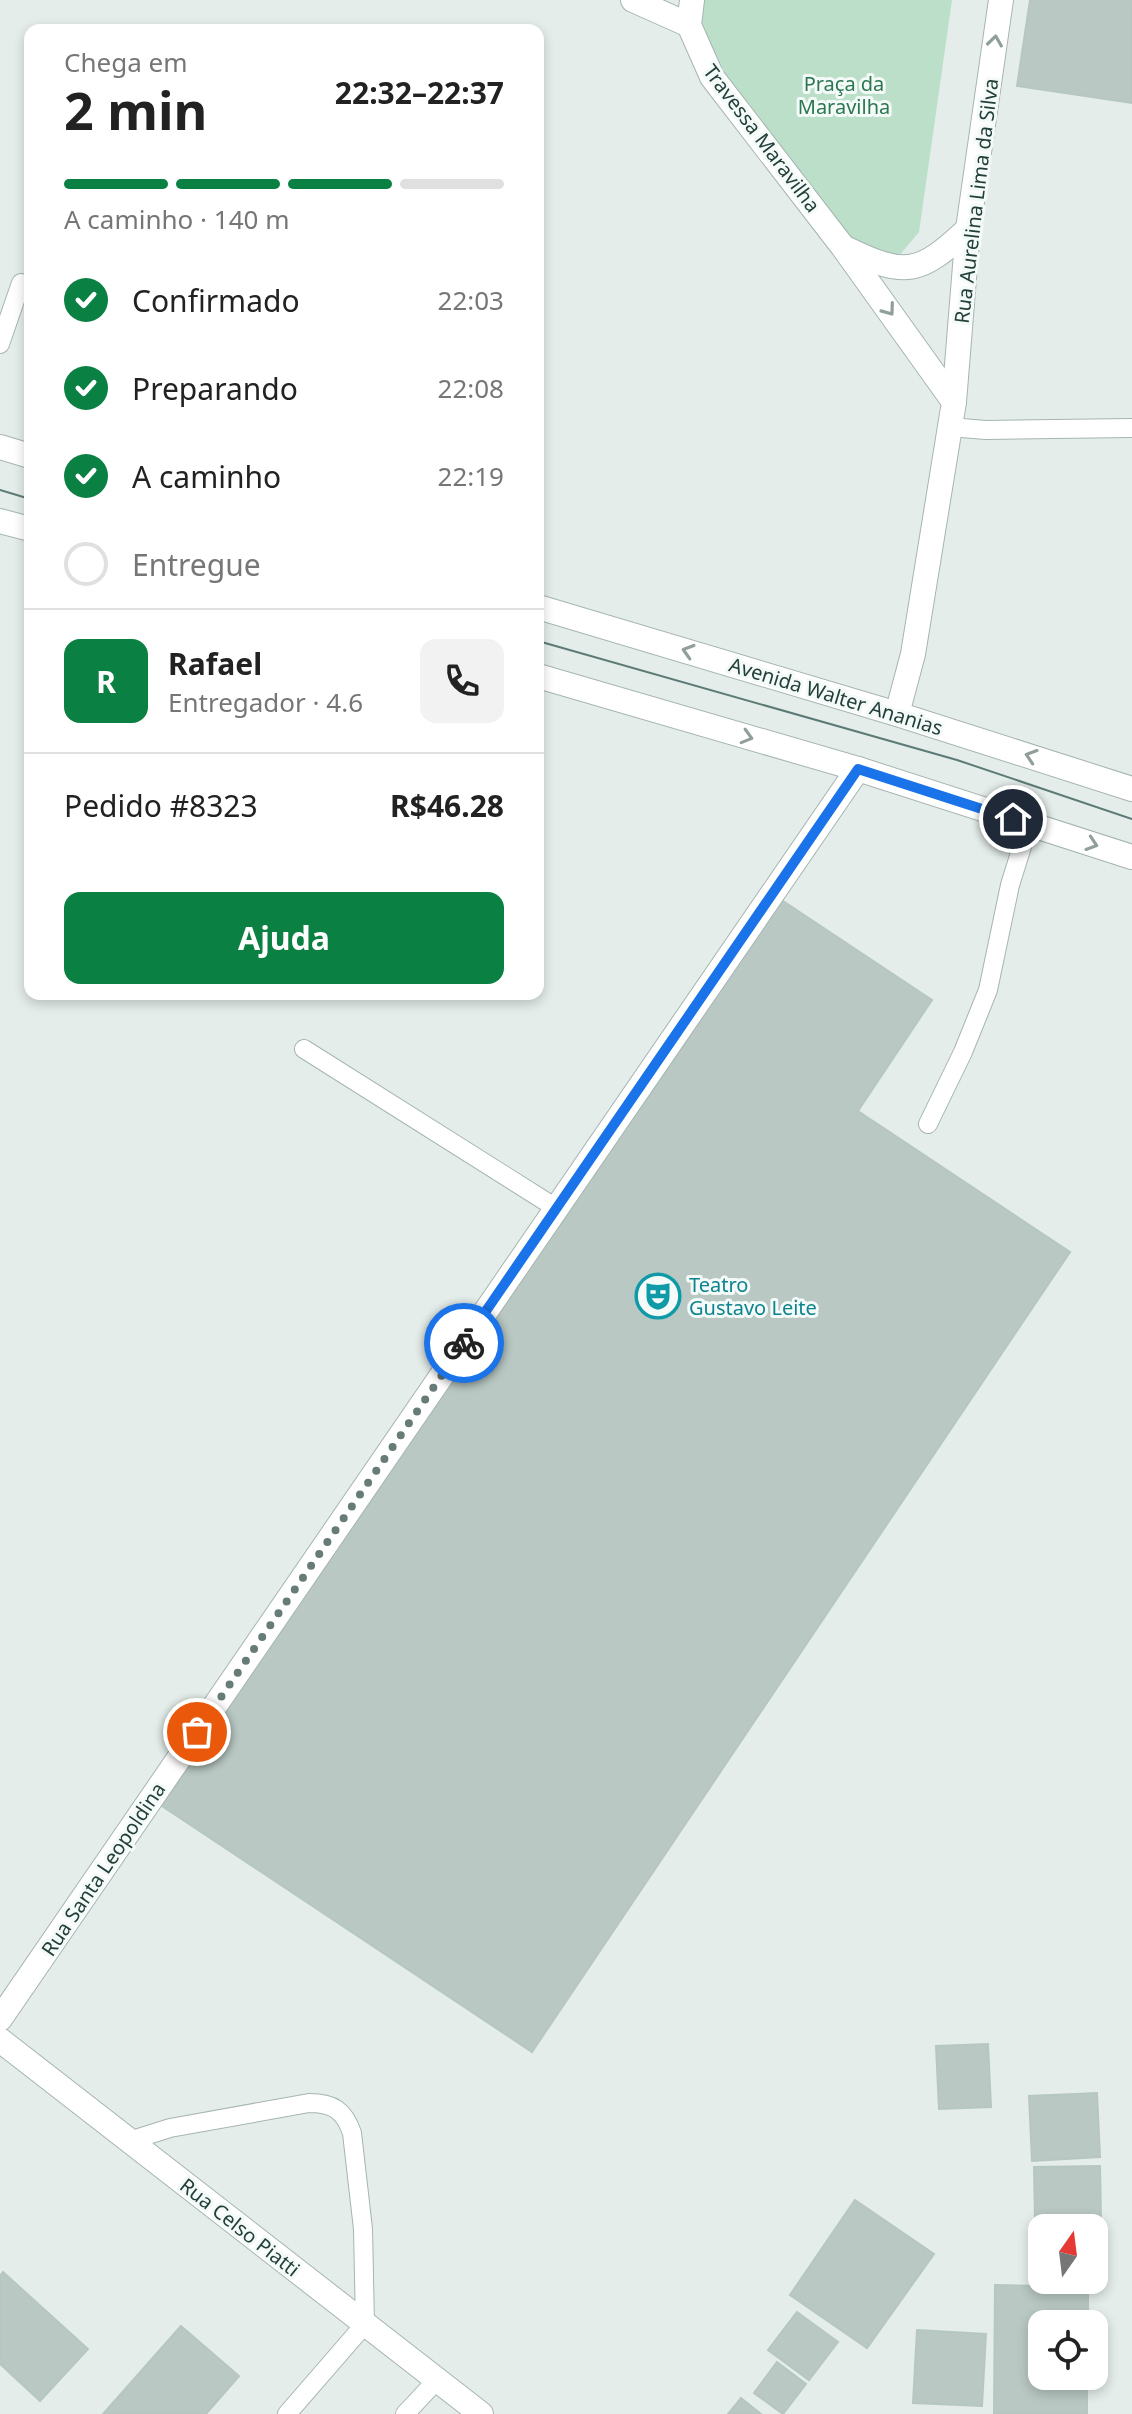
<!DOCTYPE html>
<html lang="pt">
<head>
<meta charset="utf-8">
<style>
	:root { --surface:#fff; --page:#f2f2f2; --text:#222; --muted:#767676; --line:#e0e0e0; --accent:#0b8043 }
	body { margin:0; font-family:"Noto Sans",sans-serif; background:var(--page); color:var(--text); height:100vh; display:flex; flex-direction:column; font-size:30px; white-space:nowrap }
	* { box-sizing:border-box; margin:0 }
	p { font-size:26px; color:var(--muted) }
	.icon { flex:none; width:44px; height:44px; fill:none; stroke:currentColor; stroke-width:2; stroke-linecap:round; stroke-linejoin:round }
	.map { position:relative; flex:1; overflow:hidden }
	.side { position:absolute; left:24px; top:24px; width:520px; height:976px; display:flex; flex-direction:column; background:var(--surface); border-radius:16px; box-shadow:0 4px 12px #0003 }
	.side>* { flex:none }
	.needle { width:52px; rotate:14deg }
	.controls { position:absolute; left:1028px; top:2214px; display:grid; gap:16px }
	.controls a { display:grid; place-items:center; width:80px; height:80px; border-radius:16px; background:var(--surface); box-shadow:0 4px 12px #0003; font-size:40px }
	.pin { position:absolute; display:grid; place-items:center; width:68px; height:68px; color:#fff; margin:-34px; border:4px solid #fff; border-radius:50%; box-shadow:0 2px 8px #0007 }
	.courier { position:absolute; display:grid; place-items:center; width:80px; height:80px; margin:-40px; border:6px solid #1a73e8; border-radius:50%; background:#fff; color:#222; box-shadow:0 2px 10px #0007 }
	.overview em { font-style:normal; font-weight:700 }
	.overview div { display:flex; flex-direction:column-reverse }
	.overview { display:flex; align-items:center; justify-content:space-between; height:136px; padding:0 40px }
	h1 { font-size:52px; font-weight:700; line-height:60px }
	.bar { display:grid; grid-template-columns:repeat(4,1fr); gap:12px 8px; align-content:center; height:96px; padding:0 40px }
	.bar i { height:10px; border-radius:6px; background:var(--line) }
	.bar .current { background:var(--accent) }
	.bar p { grid-column:span 4 }
	.line { display:flex; align-items:center; gap:20px; padding:0 40px; border-top:2px solid var(--line) }
	.line div { flex:1 }
	.round { display:grid; place-items:center; flex:none; width:84px; height:84px; border-radius:16px; background:var(--page) }
	ol { padding:0 40px; list-style:none }
	li { display:flex; align-items:center; gap:24px; height:88px }
	li p { margin-inline-start:auto }
	li .icon { padding:8px; border-radius:50%; background:var(--accent); color:#fff; stroke-width:4 }
	li:last-child { color:var(--muted) }
	li i { width:44px; height:44px; border:4px solid var(--line); border-radius:50% }
	.button { display:flex; gap:16px; margin-top:auto; padding:16px 40px }
	.button a { flex:1; height:92px; border-radius:16px; background:var(--accent); color:#fff; font-size:32px; font-weight:700; line-height:92px; text-align:center }
	.map>svg:first-child { display:block }
	.green { fill:#bcdfc9 }
	.building { fill:#b9c8c3; stroke:#b6c7c2; stroke-width:2 }
	.lines { fill:none; stroke-linecap:round; stroke-linejoin:round }
	.service-casing { stroke:#a6b5b2; stroke-width:20 }
	.minor-casing { stroke:#a6b5b2; stroke-width:26 }
	.tertiary-casing { stroke:#a6b5b2; stroke-width:26 }
	.service { stroke:#fff; stroke-width:18 }
	.minor { stroke:#fff; stroke-width:24 }
	.tertiary { stroke:#fff; stroke-width:24 }
	.tram { stroke:#5d7b76; stroke-width:2 }
	.oneway { stroke:#919f9c }
	.done { stroke:#677c78; stroke-width:8; stroke-dasharray:0 14.4 }
	.route { stroke:#1a73e8; stroke-width:10 }
	.labels { text-anchor:middle; dominant-baseline:central; stroke-width:6; stroke-linejoin:round; paint-order:stroke }
	.park-label { font-size:20px; fill:#2c7750; stroke:#f4faf8 }
	.street-label { font-size:20px; fill:#233f3a; stroke:#f4faf8 }
	.culture-label { font-size:20px; fill:#0d838f; stroke:#f4faf8; text-anchor:start }
</style>
</head>
<body>
<div class="map">
<svg width="1132" height="2414" viewBox="0 0 1132 2414">
	<rect width="100%" height="100%" fill="#e4edea"/>
	<!-- green -->
	<polygon class="green" points="691,0 952,0 919,232 893,263 852,266 673,14"/>
	<!-- building -->
	<g class="building">
		<polygon points="1030,0 1132,0 1132,103 1017,86"/>
		<polygon points="774,895 932,1000 858,1111 1070,1252 532,2052 162,1806"/>
		<polygon points="988,2044 991,2107 939,2109 936,2046"/>
		<polygon points="1097,2093 1100,2157 1032,2161 1029,2096"/>
		<polygon points="1100,2166 1102,2274 1094,2274 1094,2228 1042,2228 1042,2275 1036,2275 1034,2167"/>
		<polygon points="855,2200 934,2254 867,2348 790,2295"/>
		<polygon points="3,2272 88,2349 40,2401 0,2364 0,2276"/>
		<polygon points="995,2285 1088,2287 1088,2324 1042,2324 1042,2376 1087,2376 1087,2414 994,2414"/>
		<polygon points="797,2312 838,2342 809,2380 768,2350"/>
		<polygon points="181,2326 239,2376 206,2414 103,2414"/>
		<polygon points="917,2330 986,2334 982,2406 913,2403"/>
		<polygon points="777,2362 806,2384 783,2414 754,2393"/>
		<polygon points="741,2398 761,2414 728,2414"/>
	</g>
	<g class="lines">
		<!-- service casing -->
		<g class="service-casing">
			<g id="service">
				<polyline points="0,344 21,283"/>
				<polyline points="950,427 986,430 1132,428"/>
				<polyline points="304,1049 556,1208"/>
				<polyline points="928,1124 963,1052 988,990 1010,885 1029,824"/>
				<path d="M129 2141 170 2128 309 2103C333 2103 344 2110 352 2133L363 2229 365 2324 287 2414"/>
				<polyline points="405,2414 437,2380"/>
			</g>
		</g>
		<!-- minor casing -->
		<g class="minor-casing">
			<g id="minor">
				<polyline points="0,2019 858,769"/>
				<polyline points="0,2040 481,2414"/>
			</g>
		</g>
		<!-- tertiary casing -->
		<g class="tertiary-casing">
			<g id="tertiary">
				<polyline points="633,0 689,25"/>
				<polyline points="692,0 689,25 712,77 843,247 954,402"/>
				<path d="M845 248C906 278 920 274 968 229"/>
				<polyline points="0,447 30,456"/>
				<polyline points="0,521 30,529"/>
				<polyline points="538,607 897,714 1132,789"/>
				<polyline points="538,676 858,769 1132,857"/>
				<polyline points="897,714 913,654 954,402 968,229 1001,0"/>
			</g>
		</g>
		<!-- service -->
		<use href="#service" class="service"/>
		<!-- minor -->
		<use href="#minor" class="minor"/>
		<!-- tertiary -->
		<use href="#tertiary" class="tertiary"/>
		<!-- tram -->
		<g class="tram">
			<polyline points="0,490 30,499"/>
			<polyline points="538,641 957,760 1132,819"/>
		</g>
	</g>
	<!-- one-way arrows -->
	<defs><path id="oneway-chevron" d="M-2-3.5L2.5 0L-2 3.5" fill="none" stroke-width="1.6" stroke-linecap="round" stroke-linejoin="round" transform="scale(2)"/></defs>
	<g class="oneway">
		<use href="#oneway-chevron" transform="translate(995 41) rotate(-82)"/>
		<use href="#oneway-chevron" transform="translate(889 310) rotate(54)"/>
		<use href="#oneway-chevron" transform="translate(688 651) rotate(-163)"/>
		<use href="#oneway-chevron" transform="translate(747 737) rotate(16)"/>
		<use href="#oneway-chevron" transform="translate(1031 756) rotate(-162)"/>
		<use href="#oneway-chevron" transform="translate(1092 844) rotate(18)"/>
	</g>
	<g class="lines">
		<!-- done -->
		<polyline class="done" points="197,1732 464,1343"/>
		<!-- route -->
		<polyline class="route" points="464,1343 858,769 1013,819"/>
	</g>
	<!-- icons -->
	<defs>
		<g id="theatre-ring" transform="scale(2.3)"><circle r="9.5" fill="#f4faf8" stroke="#0f9aa8" stroke-width="1.5"/><path d="M-5-5.5Q0-4 5-5.5V0Q5 5 0 6Q-5 5-5 0ZM-3.3-2.5H-1v1.5H-3.3ZM1-2.5H3.3v1.5H1ZM-2.8 1Q0 5.5 2.8 1Z" fill="#0f9aa8"/></g>
	</defs>
	<g fill-rule="evenodd">
		<use href="#theatre-ring" x="658" y="1296"/>
	</g>
	<g class="labels">
		<!-- park labels -->
		<g class="park-label">
			<text x="844" y="83">Praça da<tspan x="844" dy="23">Maravilha</tspan></text>
		</g>
		<!-- street labels -->
		<g class="street-label">
			<text transform="translate(762 138) rotate(53)">Travessa Maravilha</text>
			<text transform="translate(976 201) rotate(-83)">Rua Aurelina Lima da Silva</text>
			<text transform="translate(836 696) rotate(17)">Avenida Walter Ananias</text>
			<text transform="translate(103 1869) rotate(-56)">Rua Santa Leopoldina</text>
			<text transform="translate(240 2227) rotate(38)">Rua Celso Piatti</text>
		</g>
		<!-- culture labels -->
		<g class="culture-label">
			<text x="689" y="1284">Teatro<tspan x="689" dy="23">Gustavo Leite</tspan></text>
		</g>
	</g>
</svg>
<div class="controls">
<a><svg class="needle" viewBox="-14 -14 28 28"><path d="M0-13l5 13h-10z" fill="#e53935"/><path d="M0 13l5-13h-10z" fill="#767676"/></svg></a>
<a><svg class="icon" aria-label="locate" viewBox="0 0 24 24"><circle cx="12" cy="12" r="6"/><path d="M12 2v4M12 18v4M2 12h4M18 12h4"/></svg></a>
</div>
<div class="pin" style="left:197px;top:1732px;background:#ea580c"><svg class="icon" aria-label="bag" viewBox="0 0 24 24"><path d="M5 8h14l-1 12H6zM9 8a3 3 0 0 1 6 0"/></svg></div>
<div class="pin" style="left:1013px;top:819px;background:#1f2937"><svg class="icon" aria-label="home" viewBox="0 0 24 24"><path d="M3 11l9-7 9 7M6 9v11h12V9"/></svg></div>
<div class="courier" style="left:464px;top:1343px"><svg class="icon" aria-label="bike" viewBox="0 0 24 24"><circle cx="6" cy="16" r="4"/><circle cx="18" cy="16" r="4"/><path d="M6 16l4-8h5l3 8M10 8l3 8H6M13 5h3"/></svg></div>
<section class="side">
<div class="overview"><div><h1>2 min</h1><p>Chega em</p></div><em>22:32–22:37</em></div>
<div class="bar"><i class="current"></i><i class="current"></i><i class="current"></i><i></i><p>A caminho · 140 m</p></div>
<ol>
<li><svg class="icon" aria-label="check" viewBox="0 0 24 24"><path d="M5 12l5 5 9-10"/></svg>Confirmado<p>22:03</p></li>
<li><svg class="icon" aria-label="check" viewBox="0 0 24 24"><path d="M5 12l5 5 9-10"/></svg>Preparando<p>22:08</p></li>
<li><svg class="icon" aria-label="check" viewBox="0 0 24 24"><path d="M5 12l5 5 9-10"/></svg>A caminho<p>22:19</p></li>
<li><i></i>Entregue</li>
</ol>
<div class="line" style="height:144px"><b class="round" style="background:var(--accent);color:#fff">R</b><div><b>Rafael</b><p>Entregador · 4.6</p></div><a class="round"><svg class="icon" aria-label="phone" viewBox="0 0 24 24"><path d="M5 4h4l2 5-3 2q2 4 5 5l2-3 5 2v4C11 20 4 13 5 4z"/></svg></a></div>
<div class="line" style="height:104px"><div>Pedido #8323</div><b>R$46.28</b></div>
<div class="button"><a>Ajuda</a></div>
</section>
</div>
</body>
</html>
